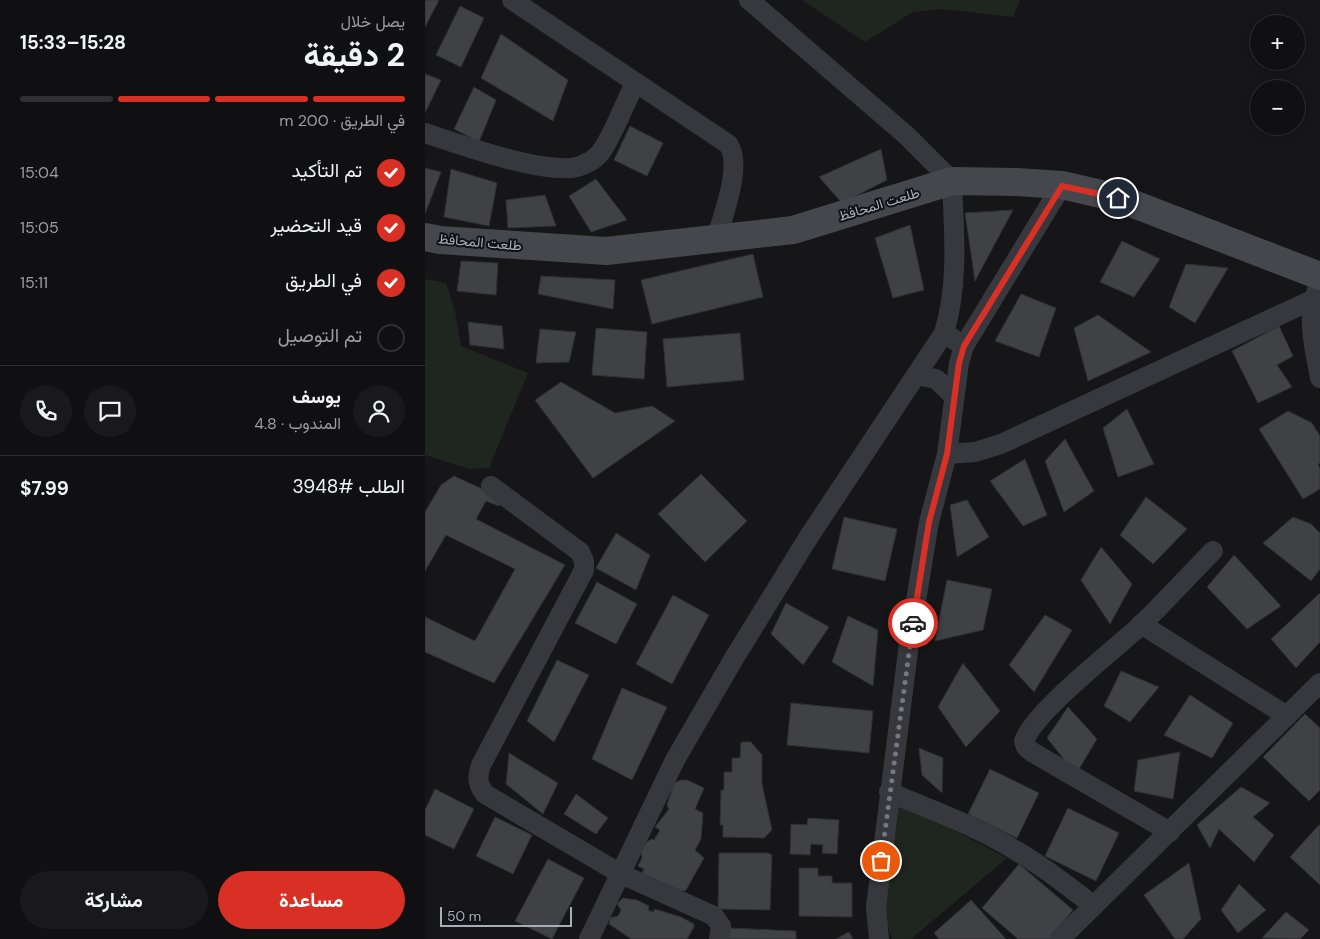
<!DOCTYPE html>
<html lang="ar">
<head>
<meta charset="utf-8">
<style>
	:root { --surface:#101012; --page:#19191b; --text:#f1f3f6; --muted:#9c9d9f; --line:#303032; --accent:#d93025 }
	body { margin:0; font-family:"DM Sans",Vazirmatn,sans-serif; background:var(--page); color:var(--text); direction:rtl; height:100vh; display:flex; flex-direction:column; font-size:19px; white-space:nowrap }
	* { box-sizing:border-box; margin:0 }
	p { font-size:16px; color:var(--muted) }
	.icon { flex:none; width:28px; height:28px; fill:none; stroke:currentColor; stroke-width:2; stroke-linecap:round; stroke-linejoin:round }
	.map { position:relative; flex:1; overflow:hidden; direction:ltr }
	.panel { display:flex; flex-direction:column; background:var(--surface); width:425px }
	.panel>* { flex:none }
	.fabs { position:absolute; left:825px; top:15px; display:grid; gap:10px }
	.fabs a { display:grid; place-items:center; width:55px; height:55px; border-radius:50%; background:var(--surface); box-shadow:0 2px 8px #0003,0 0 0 1px var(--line); font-size:25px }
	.scale { position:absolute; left:15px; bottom:12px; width:132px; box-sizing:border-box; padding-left:5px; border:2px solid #a8adb8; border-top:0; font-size:14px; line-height:18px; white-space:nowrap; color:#a8adb8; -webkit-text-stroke:4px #111113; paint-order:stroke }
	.pin { position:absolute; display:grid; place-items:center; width:42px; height:42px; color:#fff; margin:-21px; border:2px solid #fff; border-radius:50%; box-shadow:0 1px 5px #0007 }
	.courier { position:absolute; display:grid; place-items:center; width:50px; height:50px; margin:-25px; border:4px solid #d93025; border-radius:50%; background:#fff; color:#222; box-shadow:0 1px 6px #0007 }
	.summary em { font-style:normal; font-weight:700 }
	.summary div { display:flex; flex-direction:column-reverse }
	.summary { display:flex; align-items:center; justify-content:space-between; height:85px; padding:0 20px }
	h1 { font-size:32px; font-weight:700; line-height:38px }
	.bar { display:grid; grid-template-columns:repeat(4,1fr); gap:8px 5px; align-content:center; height:60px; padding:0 20px }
	.bar i { height:6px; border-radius:4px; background:var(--line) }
	.bar .on { background:var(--accent) }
	.bar p { grid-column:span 4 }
	.line { display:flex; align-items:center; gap:12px; padding:0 20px; border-top:1px solid var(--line) }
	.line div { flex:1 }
	.round { display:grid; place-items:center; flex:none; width:52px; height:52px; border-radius:26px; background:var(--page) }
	ol { padding:0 20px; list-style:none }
	li { display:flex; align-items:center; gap:15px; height:55px }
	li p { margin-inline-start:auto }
	li .icon { padding:5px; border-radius:50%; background:var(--accent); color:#fff; stroke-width:4 }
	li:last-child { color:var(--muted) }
	li i { width:28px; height:28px; border:2px solid var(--line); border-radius:50% }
	.primary-button { display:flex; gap:10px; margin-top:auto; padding:10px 20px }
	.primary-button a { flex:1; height:58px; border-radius:30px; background:var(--accent); color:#fff; font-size:20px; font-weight:700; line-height:58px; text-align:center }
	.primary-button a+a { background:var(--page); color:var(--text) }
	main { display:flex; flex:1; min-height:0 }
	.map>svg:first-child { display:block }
	.green { fill:#1e261f }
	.building { fill:#404145; stroke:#303034 }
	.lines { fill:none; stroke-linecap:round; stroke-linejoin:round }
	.street { stroke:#37383d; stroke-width:20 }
	.secondary { stroke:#45474d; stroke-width:28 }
	.done { stroke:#757880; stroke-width:5; stroke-dasharray:0 9 }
	.route { stroke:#d93025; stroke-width:6 }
	.labels { text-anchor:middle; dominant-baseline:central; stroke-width:4; stroke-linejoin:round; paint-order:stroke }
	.street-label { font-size:14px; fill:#a8adb8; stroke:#111113 }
</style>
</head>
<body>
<main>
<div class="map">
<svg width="895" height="939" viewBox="0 0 895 939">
	<rect width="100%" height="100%" fill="#161618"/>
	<!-- green -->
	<g class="green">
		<polygon points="377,0 595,0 588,17 517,9 488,12 440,42"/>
		<polygon points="0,279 21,283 30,311 36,346 103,373 64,468 44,469 0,455"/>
		<polygon points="466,797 582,858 486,939 467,939 456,908"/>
	</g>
	<!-- building -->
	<g class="building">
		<polygon points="0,0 14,0 0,27"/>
		<polygon points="35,6 59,18 36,67 11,55"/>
		<polygon points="76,34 143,80 128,121 56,78"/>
		<polygon points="0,74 16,80 0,113"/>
		<polygon points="49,87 71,100 54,142 29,129"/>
		<polygon points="205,126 238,143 222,176 189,160"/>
		<polygon points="456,149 462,180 417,203 394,177"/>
		<polygon points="0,168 16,172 0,214"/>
		<polygon points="26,169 72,183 64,226 19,217"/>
		<polygon points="171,179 202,220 166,232 144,196"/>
		<polygon points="120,195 131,226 83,228 81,200"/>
		<polygon points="588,210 550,281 540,213"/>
		<polygon points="485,225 499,290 468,298 450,238"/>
		<polygon points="697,241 735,259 709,297 675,282"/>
		<polygon points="328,254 338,297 227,324 216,280"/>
		<polygon points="36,261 73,263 71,295 32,291"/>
		<polygon points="761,264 803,268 770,323 744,307"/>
		<polygon points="116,276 190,280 188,309 113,294"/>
		<polygon points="596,294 631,308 614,357 570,341"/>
		<polygon points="673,315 726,352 663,381 649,328"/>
		<polygon points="43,322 77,326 79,349 45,345"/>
		<polygon points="854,326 868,356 852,365 867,387 833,403 807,351"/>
		<polygon points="171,328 222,332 219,379 167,375"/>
		<polygon points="115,329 151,332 144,362 111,363"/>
		<polygon points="315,333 319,380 242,387 238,339"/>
		<polygon points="136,382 190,413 227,406 250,421 168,478 110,400"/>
		<polygon points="702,409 729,464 693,477 678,428"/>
		<polygon points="863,411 887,423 895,436 895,463 893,464 895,469 895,489 878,499 834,429"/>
		<polygon points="640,439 669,491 639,512 620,461"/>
		<polygon points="600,459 622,515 598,526 565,481"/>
		<polygon points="276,474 322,521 280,562 233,514"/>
		<polygon points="29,476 77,498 74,506 61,501 51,519 140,565 69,683 0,652 0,617 50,641 90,569 21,535 0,571 0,512 16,485"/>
		<polygon points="721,497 762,529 728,564 695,535"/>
		<polygon points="542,500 564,537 532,557 525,505"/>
		<polygon points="419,517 472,529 460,581 407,569"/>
		<polygon points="868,517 886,524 895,533 895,569 886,581 838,543"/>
		<polygon points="191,533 225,555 211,590 171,568"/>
		<polygon points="676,547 707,584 685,624 656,580"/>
		<polygon points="809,555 856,606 822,629 782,587"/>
		<polygon points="522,580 567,589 558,630 510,641"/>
		<polygon points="172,582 212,604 191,644 150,623"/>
		<polygon points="895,593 895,642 871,668 846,639"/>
		<polygon points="248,595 284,615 247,684 211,664"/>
		<polygon points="361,603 404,627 378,665 346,634"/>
		<polygon points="620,615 647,630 609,692 584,665"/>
		<polygon points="423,616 453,630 448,686 407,662"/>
		<polygon points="132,660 164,675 129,742 102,721"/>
		<polygon points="538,663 575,711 541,747 513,707"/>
		<polygon points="696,671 734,687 705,722 679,706"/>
		<polygon points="197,688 242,707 207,780 167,759"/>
		<polygon points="765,695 808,723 787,758 739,735"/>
		<polygon points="366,703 448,711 444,753 362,745"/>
		<polygon points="643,707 672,739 651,774 622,738"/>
		<polygon points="880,714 895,728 895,790 884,801 838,757"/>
		<polygon points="316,742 326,742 337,755 337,784 347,830 339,838 298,837 298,825 295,825 296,790 299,790 299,772 307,772 307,758 315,758"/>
		<polygon points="494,748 518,758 517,793 497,775"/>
		<polygon points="755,752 748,799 709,791 713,760"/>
		<polygon points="84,753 133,783 118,814 81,784"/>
		<polygon points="565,769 614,793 592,838 543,814"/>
		<polygon points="256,780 262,780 279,788 270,809 278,813 276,839 270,850 279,858 261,890 257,891 216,875 219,869 213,866 217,858 216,852 221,843 226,839 229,840 235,830 230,827 244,809 242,805 249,783"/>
		<polygon points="816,787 845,803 828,817 849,835 829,862 794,829 785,848 772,825"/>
		<polygon points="10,789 49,809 29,849 0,835 0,810"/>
		<polygon points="151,794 183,818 171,834 139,814"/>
		<polygon points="643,808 694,833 671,881 620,856"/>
		<polygon points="70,817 107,835 88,874 51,856"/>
		<polygon points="383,818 414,820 412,854 397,853 398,845 386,844 385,855 365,854 366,824 382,825"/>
		<polygon points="894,825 895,826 895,885 865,857"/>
		<polygon points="294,853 343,853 347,855 345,910 293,909"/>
		<polygon points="123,859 159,878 127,939 90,921"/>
		<polygon points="764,863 776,919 758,939 750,939 719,895"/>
		<polygon points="594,864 648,910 624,939 593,939 557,908"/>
		<polygon points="374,868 393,868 393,876 407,876 407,883 427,883 427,917 374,916"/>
		<polygon points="814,884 841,910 813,933 796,910"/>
		<polygon points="198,898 212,900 224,906 223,910 228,912 230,909 256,917 269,924 269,927 262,939 206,939 184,924 185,918 193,916 196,910 192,904"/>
		<polygon points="546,900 581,939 514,939 509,933"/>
		<polygon points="861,912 884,930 875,939 837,938"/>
		<polygon points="304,928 371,931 371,939 304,939"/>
		<polygon points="424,932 428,939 411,939"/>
	</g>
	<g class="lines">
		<!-- street -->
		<g class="street">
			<path d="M87 0 303 144C318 164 298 215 292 237"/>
			<path d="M0 133C36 145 109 171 146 168 156 167 169 161 176 152 188 135 200 103 210 83"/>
			<path d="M892 290C881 317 890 350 895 378"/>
			<polyline points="539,346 637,185"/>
			<polyline points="491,375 511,379 529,396"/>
			<polyline points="522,454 550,452 576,444 887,300"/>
			<path d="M66 486 155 552 159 561V570L56 765C52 778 52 783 60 794L196 874 289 916 296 926 294 939"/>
			<polyline points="716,624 862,716"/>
			<path d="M464 792C506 810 551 826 590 850 618 866 643 886 669 906"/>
			<path d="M745 832 607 752 601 747 599 741C611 710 688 651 716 625 741 601 764 575 788 551"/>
			<path d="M164 939 250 760 308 660 383 538 519 333C534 283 529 233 527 181L481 135 324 0"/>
			<polyline points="454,939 451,907 484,643 504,522 522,454 534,363 539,346 519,333"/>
			<polyline points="635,939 895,683"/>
		</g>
		<!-- secondary -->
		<polyline class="secondary" points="0,237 15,240 181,251 368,230 527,181 592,182 637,185 693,198 895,276"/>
	</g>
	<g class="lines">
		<!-- done -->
		<polyline class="done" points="456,861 488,623"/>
		<!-- route -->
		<polyline class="route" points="488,623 504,522 522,454 534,363 539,346 637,186 693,198"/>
	</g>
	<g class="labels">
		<!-- street labels -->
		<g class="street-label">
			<text transform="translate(454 204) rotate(-17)">طلعت المحافظ</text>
			<text transform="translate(55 242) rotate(5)">طلعت المحافظ</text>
		</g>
	</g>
</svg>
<div class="fabs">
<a>+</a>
<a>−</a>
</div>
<div class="scale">50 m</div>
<div class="pin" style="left:456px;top:861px;background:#ea580c"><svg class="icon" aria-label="bag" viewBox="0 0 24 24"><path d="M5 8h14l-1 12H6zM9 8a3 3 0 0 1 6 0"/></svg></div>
<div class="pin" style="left:693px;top:198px;background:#1f2937"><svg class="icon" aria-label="home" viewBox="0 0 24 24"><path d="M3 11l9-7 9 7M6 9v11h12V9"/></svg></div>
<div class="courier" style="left:488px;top:623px"><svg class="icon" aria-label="car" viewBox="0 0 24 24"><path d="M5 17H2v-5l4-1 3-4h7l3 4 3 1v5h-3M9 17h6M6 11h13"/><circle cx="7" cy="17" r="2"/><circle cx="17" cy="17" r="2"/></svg></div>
</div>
<section class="panel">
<div class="summary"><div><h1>2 دقيقة</h1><p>يصل خلال</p></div><em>15:28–15:33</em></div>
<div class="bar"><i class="on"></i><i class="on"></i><i class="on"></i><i></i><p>في الطريق · 200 m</p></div>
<ol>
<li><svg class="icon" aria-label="check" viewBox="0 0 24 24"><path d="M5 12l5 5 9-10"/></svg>تم التأكيد<p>15:04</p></li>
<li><svg class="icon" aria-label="check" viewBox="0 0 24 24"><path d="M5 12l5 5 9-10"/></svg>قيد التحضير<p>15:05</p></li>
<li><svg class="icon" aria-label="check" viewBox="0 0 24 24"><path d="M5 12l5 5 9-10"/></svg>في الطريق<p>15:11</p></li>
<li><i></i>تم التوصيل</li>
</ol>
<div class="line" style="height:90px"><a class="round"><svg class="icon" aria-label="person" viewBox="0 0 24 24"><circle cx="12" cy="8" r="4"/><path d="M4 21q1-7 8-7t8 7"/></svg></a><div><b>يوسف</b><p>المندوب · 4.8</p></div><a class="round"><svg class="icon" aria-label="chat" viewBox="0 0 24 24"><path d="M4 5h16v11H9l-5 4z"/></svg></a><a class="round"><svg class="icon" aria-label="phone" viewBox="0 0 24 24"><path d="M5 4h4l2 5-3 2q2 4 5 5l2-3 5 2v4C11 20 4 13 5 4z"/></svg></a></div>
<div class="line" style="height:65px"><div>الطلب #3948</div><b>$7.99</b></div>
<div class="primary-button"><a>مساعدة</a><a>مشاركة</a></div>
</section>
</main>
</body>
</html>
